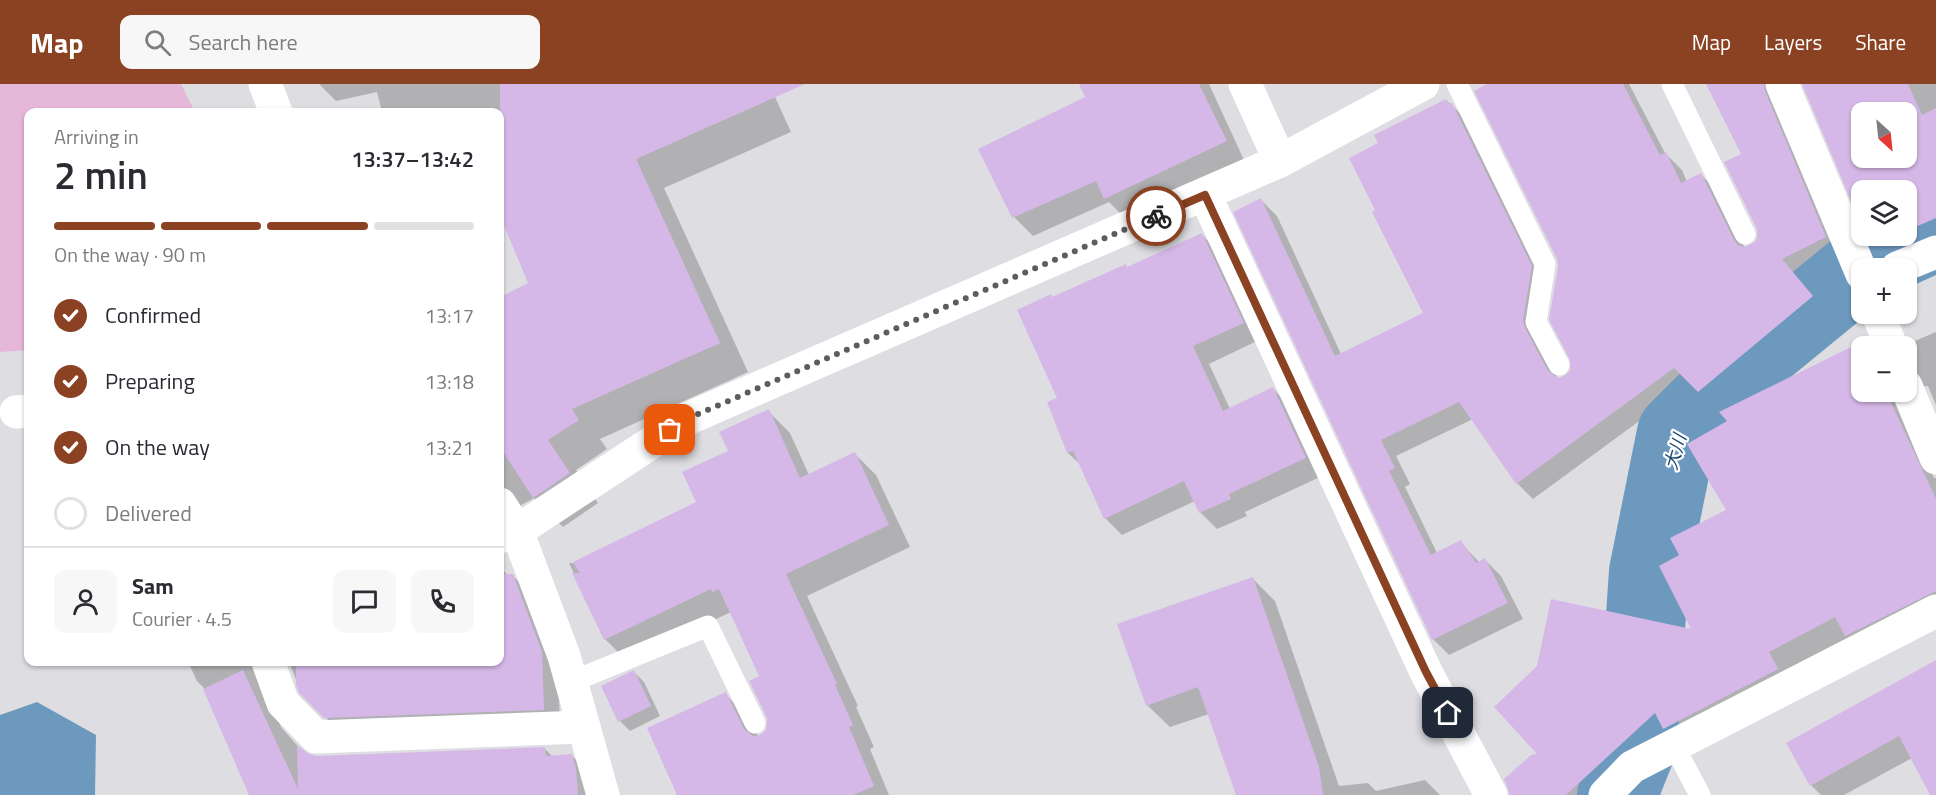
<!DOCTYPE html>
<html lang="en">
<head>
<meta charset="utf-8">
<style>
	:root { --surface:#fff; --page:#f7f7f7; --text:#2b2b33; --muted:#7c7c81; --line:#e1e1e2; --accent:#8a4222 }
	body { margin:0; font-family:"Titillium Web","Noto Sans JP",sans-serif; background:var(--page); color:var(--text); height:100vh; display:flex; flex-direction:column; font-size:22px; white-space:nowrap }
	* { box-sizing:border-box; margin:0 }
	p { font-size:20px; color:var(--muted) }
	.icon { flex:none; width:33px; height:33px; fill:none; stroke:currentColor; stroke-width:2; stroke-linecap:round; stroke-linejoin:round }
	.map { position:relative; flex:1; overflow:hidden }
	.drawer { position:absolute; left:24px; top:24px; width:480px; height:558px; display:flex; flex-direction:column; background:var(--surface); border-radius:12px; box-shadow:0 2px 4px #0004 }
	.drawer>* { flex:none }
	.needle { width:39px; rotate:153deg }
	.buttons { position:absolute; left:1851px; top:18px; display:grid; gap:12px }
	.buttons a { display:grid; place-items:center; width:66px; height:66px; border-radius:12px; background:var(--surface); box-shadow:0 2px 4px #0004; font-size:30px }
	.pin { position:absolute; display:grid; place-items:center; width:51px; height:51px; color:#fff; margin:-26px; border-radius:12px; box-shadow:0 3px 9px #0006 }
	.courier { position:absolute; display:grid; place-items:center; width:60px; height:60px; margin:-30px; border:4px solid #8a4222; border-radius:50%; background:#fff; color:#222; box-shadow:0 2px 8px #0007 }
	.summary em { font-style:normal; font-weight:600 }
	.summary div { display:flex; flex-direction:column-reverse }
	.summary { display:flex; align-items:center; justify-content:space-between; height:102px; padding:0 30px }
	h1 { font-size:39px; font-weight:600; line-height:45px }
	.bar { display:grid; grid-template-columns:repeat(4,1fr); gap:9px 6px; align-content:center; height:72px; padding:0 30px }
	.bar i { height:8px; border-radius:4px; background:var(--line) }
	.bar .current { background:var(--accent) }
	.bar p { grid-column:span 4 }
	.line { display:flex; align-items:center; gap:15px; padding:0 30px; border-top:2px solid var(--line) }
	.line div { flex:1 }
	.round { display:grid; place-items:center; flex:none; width:63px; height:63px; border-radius:12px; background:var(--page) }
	ol { padding:0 30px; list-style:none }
	li { display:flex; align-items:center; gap:18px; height:66px }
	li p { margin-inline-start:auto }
	li .icon { padding:6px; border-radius:50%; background:var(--accent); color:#fff; stroke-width:4 }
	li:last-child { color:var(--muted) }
	li i { width:33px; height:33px; border:3px solid var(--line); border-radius:50% }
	header { display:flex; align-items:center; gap:36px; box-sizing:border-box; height:84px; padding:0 30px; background:var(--accent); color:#fff }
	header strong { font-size:28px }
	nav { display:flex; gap:33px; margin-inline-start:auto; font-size:21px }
	.search { width:420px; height:54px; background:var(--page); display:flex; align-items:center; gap:15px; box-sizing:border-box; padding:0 21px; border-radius:12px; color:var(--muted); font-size:22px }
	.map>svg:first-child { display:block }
	.green { fill:#e5b7d9 }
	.water { fill:#6e99be }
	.shadow { fill:#0003; fill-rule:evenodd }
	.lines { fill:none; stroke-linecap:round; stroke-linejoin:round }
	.river { stroke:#6e99be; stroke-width:80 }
	.building { fill:#d6b8e8; fill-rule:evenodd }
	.lane { stroke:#fff; stroke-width:21 }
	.street { stroke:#fff; stroke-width:33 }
	.done { stroke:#5d5d5f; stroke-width:6; stroke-dasharray:0 10.8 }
	.route { stroke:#8a4222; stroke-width:8 }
	.labels { text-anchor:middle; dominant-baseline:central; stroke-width:4.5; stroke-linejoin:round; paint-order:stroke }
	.water-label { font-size:18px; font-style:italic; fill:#194a70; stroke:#fff }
</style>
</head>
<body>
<header>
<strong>Map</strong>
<div class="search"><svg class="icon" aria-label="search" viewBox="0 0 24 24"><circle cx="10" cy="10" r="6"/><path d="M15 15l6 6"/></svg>Search here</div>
<nav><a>Map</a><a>Layers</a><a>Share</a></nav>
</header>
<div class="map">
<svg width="1936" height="711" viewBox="0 0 1936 711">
	<rect width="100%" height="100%" fill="#dedee2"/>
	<!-- green -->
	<polygon class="green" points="0,0 181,0 195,28 28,28 28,266 0,268"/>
	<!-- water -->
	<polygon class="water" points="37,618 96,651 95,711 0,711 0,631"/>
	<!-- shadow -->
	<g class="shadow">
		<polygon points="319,0 769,0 791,48 664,104 748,288 600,355 607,365 576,386 598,419 563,443 534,414 500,433 500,215 530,200 500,128 500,86 510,82 500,58 500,28 382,28 377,8 336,17"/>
		<polygon points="1080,0 1209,0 1244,76 1124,133 1109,118 1033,152 1014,133 1087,14"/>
		<polygon points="1490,0 1629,0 1665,69 1682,86 1687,98 1701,91 1717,107 1745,164 1757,157 1758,145 1743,70 1714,0 1777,0 1841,169 1797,192 1828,229 1715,323 1691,299 1533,415 1517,399 1473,335 1396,372 1410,400 1405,403 1437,469 1460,458 1480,479 1485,476 1501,492 1523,535 1449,571 1433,555 1261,116 1277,132 1341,270 1425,229 1377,127 1380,60 1446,16 1468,37 1547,199 1540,262 1558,295 1572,288 1558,174"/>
		<path d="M1804 0H1936V166L1901 176 1877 152H1906V106H1862L1861 135ZM1862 28H1906V74H1862Z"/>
		<polygon points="1201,150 1218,167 1259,256 1209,280 1230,325 1273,305 1290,322 1322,392 1245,428 1247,432 1217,445 1200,428 1195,417 1122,451 1105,434 1080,380 1068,369 1049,319 1059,315 1053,215 1125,181 1128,184"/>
		<polygon points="1936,248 1936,321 1928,302 1918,303 1907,329 1934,394 1936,394 1936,535 1605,711 1512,711 1540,670 1694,547 1681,472 1728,426 1865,258 1869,262 1862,262 1862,308 1906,308 1906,275 1911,265 1910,259"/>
		<polygon points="768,327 790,349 809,391 854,369 876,391 910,463 807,512 858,622 856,623 874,663 870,665 889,711 679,711 725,610 747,632 758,652 766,648 769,641 761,593 731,528 627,577 605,555 569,479 575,479 698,419 730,368"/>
		<polygon points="500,483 508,492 513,492 529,508 558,585 560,642 342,650 301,608 289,578 500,578"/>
		<polygon points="1252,494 1275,517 1339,702 1368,699 1376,707 1425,696 1440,711 1238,711 1209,630 1170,643 1147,621"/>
		<polygon points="1936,577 1936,711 1932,711 1912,674 1844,711 1821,711 1811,701"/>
		<polygon points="188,578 262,578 266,601 281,643 303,668 317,673 545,665 553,673 572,672 588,688 592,711 250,711 204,604 197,597"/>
		<polygon points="634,588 644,598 660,632 630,647 620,637"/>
	</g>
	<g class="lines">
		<!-- river -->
		<polyline class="river" points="1617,711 1637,661 1649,488 1677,349 1757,269 1868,178 1936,147"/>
	</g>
	<!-- building -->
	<g class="building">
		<polygon points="500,0 805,0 636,75 720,259 572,325 579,336 548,356 570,389 533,414 500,363 500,213 528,199 500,132"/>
		<polygon points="1079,0 1199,0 1227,57 1104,115 1096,97 1012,134 978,65 1085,13"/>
		<polygon points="1487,0 1623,0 1660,71 1666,68 1681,99 1701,89 1734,156 1738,161 1745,163 1755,158 1758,151 1757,145 1724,78 1741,70 1706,0 1764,0 1765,7 1826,153 1782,175 1813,212 1698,308 1674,284 1516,400 1459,318 1381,356 1395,384 1389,387 1431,471 1461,456 1476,479 1485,474 1508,519 1432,556 1233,128 1261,114 1335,272 1423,229 1372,128 1375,126 1349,74 1378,59 1374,51 1446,15 1449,20 1452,19 1532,182 1523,236 1525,244 1548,287 1558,294 1564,292 1570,287 1570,276 1549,236 1558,182 1557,175 1474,7"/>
		<path d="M1802 0H1908L1922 31 1936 24V134L1906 147V106H1862V135L1859 136ZM1862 28H1906V74H1862Z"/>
		<polygon points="1202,149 1244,239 1193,262 1223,327 1273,303 1306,374 1229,410 1231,415 1199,429 1184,397 1104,435 1073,367 1067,369 1047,318 1057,314 1017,226 1051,210 1052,213 1126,180 1127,183"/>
		<polygon points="1865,256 1868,262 1862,262 1862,308 1886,308 1936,415 1936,507 1845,552 1835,533 1769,568 1778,585 1663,645 1655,629 1566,711 1510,711 1504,695 1531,671 1537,670 1494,623 1537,582 1551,515 1691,545 1659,482 1679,471 1670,454 1726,426 1687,360 1727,337 1719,328"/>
		<polygon points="769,325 800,394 855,368 889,441 786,490 837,600 835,601 853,641 849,643 874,702 853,711 677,711 647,644 726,608 744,645 753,652 760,651 766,646 767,634 749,597 759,592 719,505 712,508 711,505 604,556 572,489 580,489 573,478 696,418 682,388 728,367 719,348"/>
		<polygon points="500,490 513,490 542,568 544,626 324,634 299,609 296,601 296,578 500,578"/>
		<polygon points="1253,493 1319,683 1323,711 1236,711 1198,603 1146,622 1117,540"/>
		<polygon points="1936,576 1936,711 1930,711 1899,652 1810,702 1786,659"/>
		<polygon points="243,586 298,705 297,661 309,670 317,672 545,663 546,672 572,670 576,684 578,711 249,711 203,605"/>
		<polygon points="634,586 651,622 618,638 601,602"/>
	</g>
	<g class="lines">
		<!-- lane -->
		<g class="lane">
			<polyline points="1457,0 1545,180 1536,238 1559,281"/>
			<polyline points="1672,0 1745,150"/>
			<polyline points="571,598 708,542 755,639"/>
			<polyline points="1674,662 1700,711"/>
		</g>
		<!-- street -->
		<g class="street">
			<polyline points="265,0 276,28"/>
			<polyline points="1245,0 1280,77"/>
			<polyline points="1782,0 1862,190"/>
			<polyline points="1205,111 1426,588 1491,711"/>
			<polyline points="1897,184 1936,168"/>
			<polyline points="1878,230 1891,262"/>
			<polyline points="1906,302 1936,374"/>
			<polyline points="16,328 28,327"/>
			<polyline points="500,420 517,447 689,334 1280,77 1423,0"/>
			<polyline points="500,453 517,447 564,572 603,711"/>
			<polyline points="268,578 283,619 316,653 584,643"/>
			<polyline points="1605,711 1632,683 1936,527"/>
		</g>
	</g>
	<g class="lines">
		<!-- done -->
		<polyline class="done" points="670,346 689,334 1156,132"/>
		<!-- route -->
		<polyline class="route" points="1156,132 1205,111 1426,588 1448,629"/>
	</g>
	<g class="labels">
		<!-- water labels -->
		<g class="water-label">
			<text transform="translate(1675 368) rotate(-74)">大川</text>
		</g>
	</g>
</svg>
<div class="buttons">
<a><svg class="needle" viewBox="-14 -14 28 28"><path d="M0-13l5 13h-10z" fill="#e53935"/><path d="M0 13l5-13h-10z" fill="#7c7c81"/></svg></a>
<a><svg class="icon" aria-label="layers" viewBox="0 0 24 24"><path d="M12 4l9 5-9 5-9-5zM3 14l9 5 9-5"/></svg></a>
<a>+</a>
<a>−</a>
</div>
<div class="pin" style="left:670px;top:346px;background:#ea580c"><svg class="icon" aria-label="bag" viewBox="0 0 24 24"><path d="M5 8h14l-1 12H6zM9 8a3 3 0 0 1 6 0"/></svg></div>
<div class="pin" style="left:1448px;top:629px;background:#1f2937"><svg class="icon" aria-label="home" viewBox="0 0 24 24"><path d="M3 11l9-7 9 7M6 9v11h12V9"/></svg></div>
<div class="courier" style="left:1156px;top:132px"><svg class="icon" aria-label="bike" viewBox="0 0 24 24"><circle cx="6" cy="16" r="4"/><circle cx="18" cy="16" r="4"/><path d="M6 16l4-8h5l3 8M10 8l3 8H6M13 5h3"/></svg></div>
<section class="drawer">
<div class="summary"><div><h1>2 min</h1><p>Arriving in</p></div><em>13:37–13:42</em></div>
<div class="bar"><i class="current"></i><i class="current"></i><i class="current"></i><i></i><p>On the way · 90 m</p></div>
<ol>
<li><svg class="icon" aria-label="check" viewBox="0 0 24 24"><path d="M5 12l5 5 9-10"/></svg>Confirmed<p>13:17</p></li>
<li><svg class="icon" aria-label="check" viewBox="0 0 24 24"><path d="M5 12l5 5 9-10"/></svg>Preparing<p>13:18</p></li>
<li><svg class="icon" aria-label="check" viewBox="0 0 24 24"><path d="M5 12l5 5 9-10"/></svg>On the way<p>13:21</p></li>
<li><i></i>Delivered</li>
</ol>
<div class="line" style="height:108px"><a class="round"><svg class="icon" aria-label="person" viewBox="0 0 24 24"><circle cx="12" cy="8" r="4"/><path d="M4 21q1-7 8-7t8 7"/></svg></a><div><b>Sam</b><p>Courier · 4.5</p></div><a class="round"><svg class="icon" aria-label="chat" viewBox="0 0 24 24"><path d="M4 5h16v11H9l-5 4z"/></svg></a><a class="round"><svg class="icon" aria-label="phone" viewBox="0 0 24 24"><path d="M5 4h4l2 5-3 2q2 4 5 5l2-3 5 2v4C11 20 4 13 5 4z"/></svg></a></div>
</section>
</div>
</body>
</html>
